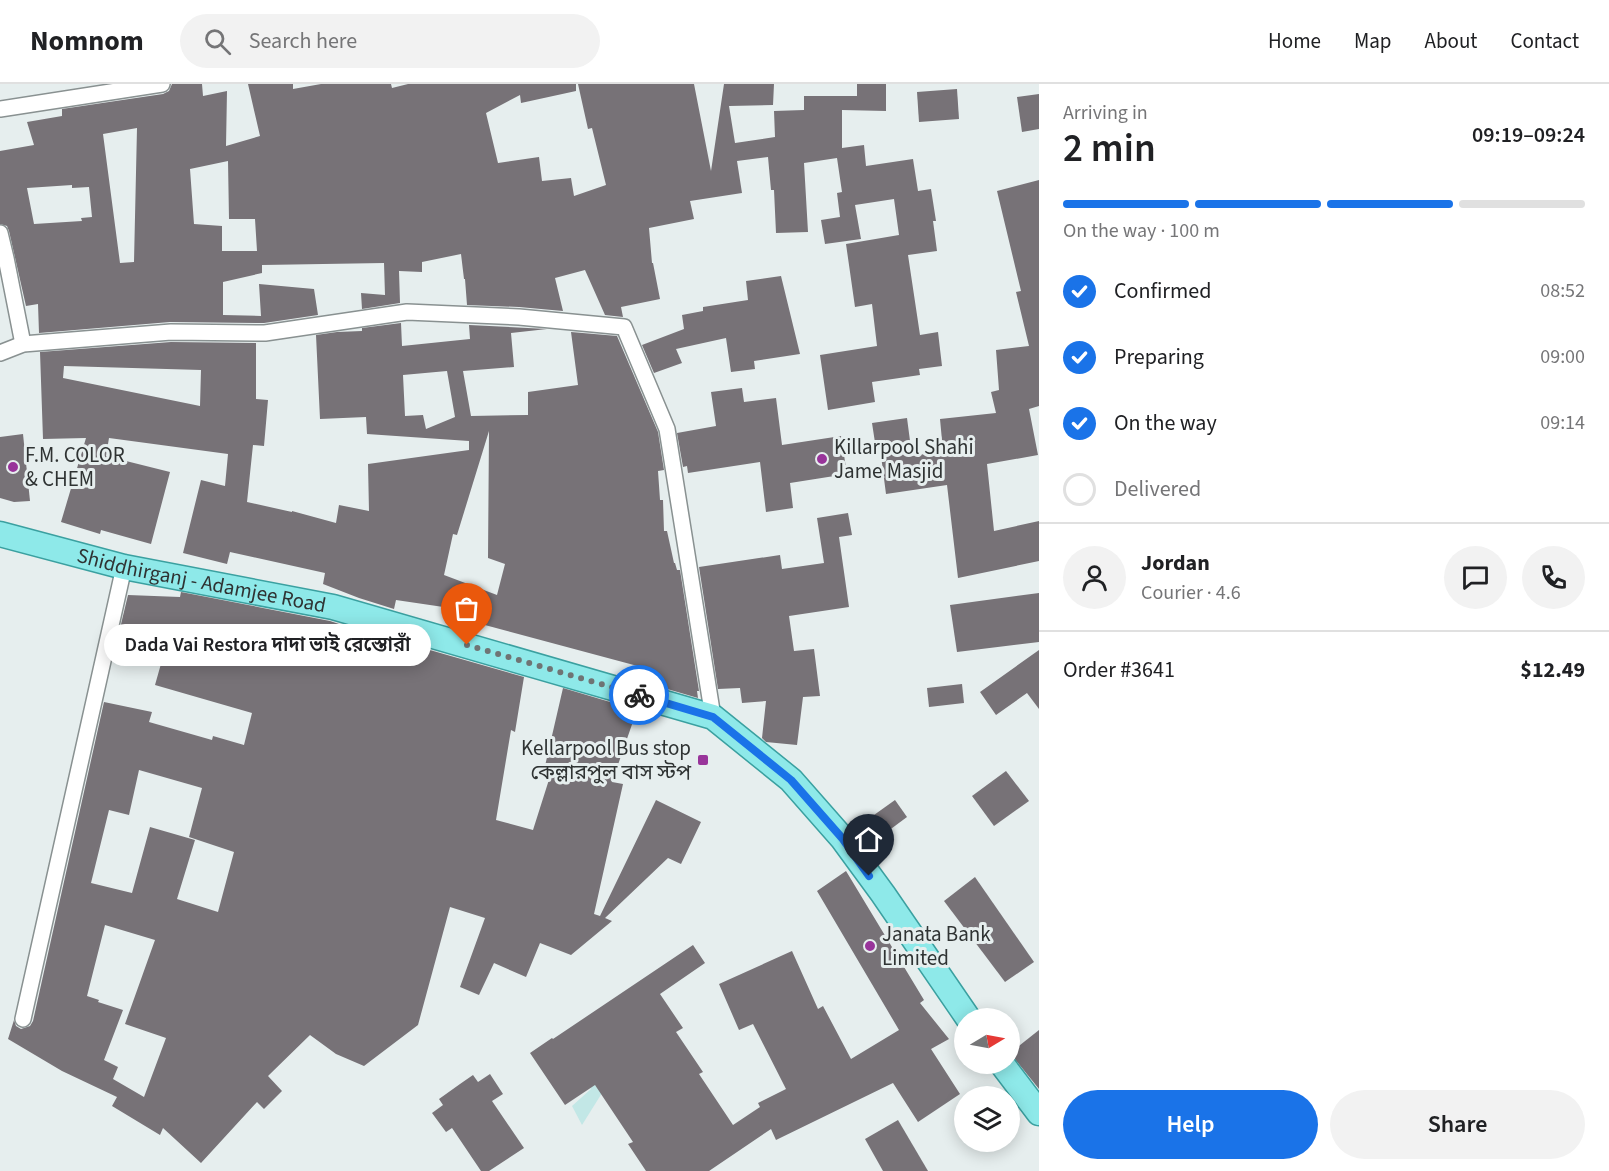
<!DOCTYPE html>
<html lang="en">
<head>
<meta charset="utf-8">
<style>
	:root { --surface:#fff; --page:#f2f2f2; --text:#202124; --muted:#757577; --line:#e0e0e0; --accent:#1a73e8 }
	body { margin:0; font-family:"Source Sans 3","Noto Sans Bengali",sans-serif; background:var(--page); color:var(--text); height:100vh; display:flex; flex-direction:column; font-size:22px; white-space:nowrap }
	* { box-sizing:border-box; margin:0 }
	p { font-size:20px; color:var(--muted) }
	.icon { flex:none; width:33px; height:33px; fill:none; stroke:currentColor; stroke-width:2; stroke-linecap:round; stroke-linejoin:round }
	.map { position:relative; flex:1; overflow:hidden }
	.details { display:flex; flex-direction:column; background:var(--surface); width:570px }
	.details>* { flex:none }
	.needle { width:39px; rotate:80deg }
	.buttons { position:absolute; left:954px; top:924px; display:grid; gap:12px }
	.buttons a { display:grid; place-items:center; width:66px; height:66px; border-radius:50%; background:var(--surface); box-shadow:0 3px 15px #0003; font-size:30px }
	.pin { position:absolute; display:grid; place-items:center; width:51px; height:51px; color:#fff; margin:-62px -26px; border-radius:50% 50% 50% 0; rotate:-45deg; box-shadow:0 0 6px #0007 }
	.pin .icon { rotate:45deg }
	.courier { position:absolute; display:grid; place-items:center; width:60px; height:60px; margin:-30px; border:4px solid #1a73e8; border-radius:50%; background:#fff; color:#222; box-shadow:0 2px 8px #0007 }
	.bubble { position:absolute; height:42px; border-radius:21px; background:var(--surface); box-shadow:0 3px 15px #0003; font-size:20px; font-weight:600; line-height:42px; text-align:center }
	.overview em { font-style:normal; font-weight:600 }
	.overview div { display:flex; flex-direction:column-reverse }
	.overview { display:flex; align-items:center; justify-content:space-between; height:102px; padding:0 24px }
	h1 { font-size:39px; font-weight:600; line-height:45px }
	.bar { display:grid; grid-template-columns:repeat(4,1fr); gap:9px 6px; align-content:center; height:72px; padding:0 24px }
	.bar i { height:8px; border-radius:4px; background:var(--line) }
	.bar .on { background:var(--accent) }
	.bar p { grid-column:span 4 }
	.line { display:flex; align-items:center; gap:15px; padding:0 24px; border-top:2px solid var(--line) }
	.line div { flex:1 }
	.round { display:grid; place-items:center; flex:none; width:63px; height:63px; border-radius:32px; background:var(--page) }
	ol { padding:0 24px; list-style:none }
	li { display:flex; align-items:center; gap:18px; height:66px }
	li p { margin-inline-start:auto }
	li .icon { padding:6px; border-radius:50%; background:var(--accent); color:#fff; stroke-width:4 }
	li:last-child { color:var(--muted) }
	li i { width:33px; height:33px; border:3px solid var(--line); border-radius:50% }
	.action { display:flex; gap:12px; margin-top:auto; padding:12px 24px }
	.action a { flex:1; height:69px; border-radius:36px; background:var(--accent); color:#fff; font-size:24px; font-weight:600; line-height:69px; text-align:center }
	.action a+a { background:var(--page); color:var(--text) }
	header { display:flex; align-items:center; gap:36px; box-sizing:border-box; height:84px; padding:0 30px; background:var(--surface); border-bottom:2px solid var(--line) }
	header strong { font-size:28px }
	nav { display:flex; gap:33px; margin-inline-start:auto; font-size:21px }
	.search { width:420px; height:54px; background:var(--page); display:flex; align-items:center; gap:15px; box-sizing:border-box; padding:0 21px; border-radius:33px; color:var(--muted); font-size:22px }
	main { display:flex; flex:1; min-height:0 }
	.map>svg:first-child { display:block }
	.green { fill:#c2e7e6 }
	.building { fill:#777277; fill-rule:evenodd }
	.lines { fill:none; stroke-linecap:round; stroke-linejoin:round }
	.street-casing { stroke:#899191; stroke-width:18 }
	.primary-casing { stroke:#3ba0a0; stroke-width:27 }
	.street { stroke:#fff; stroke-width:15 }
	.primary { stroke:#8ee9e9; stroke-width:24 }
	.done { stroke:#6f7474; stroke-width:6; stroke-dasharray:0 10.8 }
	.route { stroke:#1a73e8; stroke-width:8 }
	.poi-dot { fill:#98349a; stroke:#e6eeee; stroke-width:2 }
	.labels { text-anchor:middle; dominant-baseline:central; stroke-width:6; stroke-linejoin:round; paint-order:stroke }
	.poi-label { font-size:21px; fill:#2f3333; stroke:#e6eeee; text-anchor:start }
	.street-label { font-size:21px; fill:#2f3333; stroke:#e6eeee }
</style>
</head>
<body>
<header>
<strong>Nomnom</strong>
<div class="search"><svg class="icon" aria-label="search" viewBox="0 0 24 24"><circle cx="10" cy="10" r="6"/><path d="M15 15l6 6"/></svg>Search here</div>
<nav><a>Home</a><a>Map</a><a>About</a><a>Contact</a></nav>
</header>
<main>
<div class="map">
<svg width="1039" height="1087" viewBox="0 0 1039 1087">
	<rect width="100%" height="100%" fill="#e6eeee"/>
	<!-- green -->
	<polygon class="green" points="565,966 602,1009 582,1041 572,1022 591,1005"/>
	<!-- building -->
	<g class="building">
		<path d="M172 0H202L203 12 227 7 226 62 260 52 248 0H293V5L321 0H391L392 4 408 0H576V7L521 19 520 11 486 29 498 79 539 73 542 97 571 94 574 112 606 101 592 44 588 45 578 0H694L711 87 724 0H774L773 21 729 22 735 59 775 53 774 27 804 26V12H857V0H886V27L842 26V64L864 61 866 82 913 75 918 107 931 105 936 137H933L937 167 908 171 920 251 938 248 942 282 919 285 920 291 872 298 875 318 828 326 820 271 877 262 872 220 855 223 846 160 899 151 894 115 855 121 861 155 825 160 821 136 840 133 837 109 842 108 837 74 804 79 808 148 776 149 774 106H771L768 73 737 77 742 109 690 117 694 135 649 144 652 179H653L660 215 621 223 623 233 605 231 585 186 555 194 563 227 519 223 467 221 465 195H464L461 170 422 178V188L399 187 400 219 362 225 361 209 385 211 384 179 262 181V189L223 198V231L261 232 259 200 314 205 318 231 264 239 170 238 39 249 38 220 26 222 9 147 7 142 0 140V67L34 61 27 38 62 32V25L163 10 169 7ZM137 44 134 178 120 179 103 50ZM228 77 229 135H255L257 167H222V142L194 140 190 85ZM72 101V104L89 103 92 133 81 134 82 137 34 140 27 104Z"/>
		<polygon points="957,5 959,35 919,38 917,8"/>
		<polygon points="1039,10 1039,45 1022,48 1017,13"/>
		<polygon points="1039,96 1039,322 1029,325 1038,371 987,380 994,447 1039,437 1039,477 958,494 947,401 886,410 880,364 876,365 872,339 907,334 912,372 943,367 940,335 996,329 991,308 999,306 996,266 1029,262 1016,208 1021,207 997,107"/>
		<polygon points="781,192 800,270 754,277 755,285 731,288 726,254 676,265 682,279 654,289 642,261 684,245 682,231 703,227 703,223 748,216 746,197"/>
		<path d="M401 239 402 262 470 255 469 241 547 245 511 249 514 283 463 287 471 332 528 331V308L578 301 571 248 617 252 658 348 664 386 658 387 660 416H663L664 447H667L674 479H675L677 486H680L699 607H697L698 614 647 599 645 584 455 533 457 525 396 516 394 525 359 514 323 500 325 489 230 468 227 480 183 469 201 396 225 402 228 370 109 354 106 372 170 388 151 460 101 446 100 450 61 438 86 354 43 355 40 268 171 258 258 259H256V315L268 316 264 362 253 361 247 418 292 428V427L336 439 339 421 369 427 368 380 469 366V357L367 350 366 333 320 335 316 251 337 248 362 247V244ZM64 282 201 286 200 322 63 294ZM447 287 455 333 426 345 423 331 405 332 403 291ZM489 347 488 474 505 480 497 511 444 491 453 450 457 451Z"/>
		<polygon points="742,304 744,318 776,314 782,361 841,352 847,390 790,399 793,424 766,428 760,378 688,389 687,382 683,383 677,349 716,342 711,308"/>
		<polygon points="23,350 30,417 14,418 0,414 0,353"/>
		<polygon points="848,429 852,451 839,453 849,523 789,532 794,567 814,565 820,612 803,613 797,661 766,658 762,654 766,617 742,619 740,604 718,605 699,483 780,471 782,485 824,479 817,434"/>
		<path d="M181 508 330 537 342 541V544L386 558 388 554 524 593 515 648 511 646 496 736 533 746 553 683 545 682 563 604 637 626 612 698 623 700 594 830 600 832 656 716 701 738 681 780 668 774 605 834 612 837 571 871 540 859 526 893 494 879 479 911 460 903 485 834 450 823 418 941 364 982 336 970 310 951 268 992 282 1007 264 1025 257 1018 201 1079 163 1044 160 1051 112 1022 117 1013 62 987 8 955 14 936 16 942 21 945 30 942 33 937 104 618 152 628 149 638 212 656 213 652 244 661 252 629 155 601 166 562 117 557 128 511 180 513ZM139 686 202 704 189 753 234 768 218 828 177 815 195 756 150 743 132 809 91 799 109 726 129 731ZM105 841 155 856 125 940 166 954 144 1013 113 995 118 983 104 976 123 926 98 918 99 916 87 912Z"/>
		<polygon points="1039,509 1039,558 957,568 950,521"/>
		<polygon points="1039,566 1039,625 1027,609 996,631 980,608"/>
		<polygon points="962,600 964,619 929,623 927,604"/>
		<polygon points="1006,687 1029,717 994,742 972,712"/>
		<polygon points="895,716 907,733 880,753 867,736"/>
		<polygon points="846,787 924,916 920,919 949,955 931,965 960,1010 918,1038 893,999 776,1056 771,1045 709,1087 646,1087 628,1060 633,1058 595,1001 565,1021 530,969 552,954 553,955 693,861 705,879 660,910 683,944 676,948 703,988 699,990 733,1041 760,1023 758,1019 786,1005 753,940 739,946 719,900 792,867 818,925 823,922 851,975 899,946 817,807"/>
		<polygon points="975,793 1034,878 1005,898 944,817"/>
		<polygon points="1039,946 1039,1005 1010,969"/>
		<polygon points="490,990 503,1010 492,1017 524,1064 489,1087 481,1087 452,1044 446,1048 432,1029 443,1021 439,1015 460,1000 473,991 478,998"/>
		<polygon points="898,1036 928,1087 883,1087 865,1055"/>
	</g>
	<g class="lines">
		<!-- street casing -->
		<g class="street-casing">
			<g id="street">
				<polyline points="0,25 162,0"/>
				<polyline points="0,149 6,174 23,260"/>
				<polyline points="0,269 23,260 171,248 265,249 407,228 519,233 624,243 667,345 713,633"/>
				<polyline points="23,935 124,483"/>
			</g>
		</g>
		<!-- primary casing -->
		<g class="primary-casing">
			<g id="primary">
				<path id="s1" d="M0 450 124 483 333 523 713 633 791 696 842 754 883 810 968 934"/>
				<polyline points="1002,980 1039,1029"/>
			</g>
		</g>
		<!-- street -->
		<use href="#street" class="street"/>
		<!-- primary -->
		<use href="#primary" class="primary"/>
	</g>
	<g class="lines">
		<!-- done -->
		<polyline class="done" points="467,561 639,611"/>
		<!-- route -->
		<polyline class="route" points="639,611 713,633 791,696 842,754 869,792"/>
	</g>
	<!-- markers -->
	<g class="poi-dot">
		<circle cx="822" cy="375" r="6"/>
		<circle cx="13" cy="383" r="6"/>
		<rect x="697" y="670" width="12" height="12" rx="3"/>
		<circle cx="870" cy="862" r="6"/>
	</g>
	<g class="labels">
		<!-- poi labels -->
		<g class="poi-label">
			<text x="834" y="363">Killarpool Shahi<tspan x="834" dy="24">Jame Masjid</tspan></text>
			<text x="25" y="371">F.M. COLOR<tspan x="25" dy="24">&amp; CHEM</tspan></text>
			<text x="691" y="664" text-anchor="end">Kellarpool Bus stop<tspan x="691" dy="24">কেল্লারপুল বাস স্টপ</tspan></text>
			<text x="882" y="850">Janata Bank<tspan x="882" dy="24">Limited</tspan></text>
		</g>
		<!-- street labels -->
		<g class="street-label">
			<text stroke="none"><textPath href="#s1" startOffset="207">Shiddhirganj - Adamjee Road</textPath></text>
		</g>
	</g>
</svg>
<div class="buttons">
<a><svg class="needle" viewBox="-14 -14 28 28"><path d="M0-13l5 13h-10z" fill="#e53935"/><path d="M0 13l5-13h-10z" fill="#757577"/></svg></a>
<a><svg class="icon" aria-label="layers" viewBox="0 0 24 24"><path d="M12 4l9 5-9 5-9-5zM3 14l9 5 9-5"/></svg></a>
</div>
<div class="pin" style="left:467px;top:561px;background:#ea580c"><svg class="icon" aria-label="bag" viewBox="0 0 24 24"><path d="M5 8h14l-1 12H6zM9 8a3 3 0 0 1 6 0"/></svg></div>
<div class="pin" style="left:869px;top:792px;background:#1f2937"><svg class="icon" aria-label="home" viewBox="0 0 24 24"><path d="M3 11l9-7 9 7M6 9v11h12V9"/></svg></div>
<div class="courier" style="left:639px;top:611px"><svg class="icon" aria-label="bike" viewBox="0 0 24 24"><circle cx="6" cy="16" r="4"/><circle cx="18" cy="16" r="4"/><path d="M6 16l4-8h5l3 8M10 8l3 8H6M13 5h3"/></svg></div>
<div class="bubble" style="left:104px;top:540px;width:327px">Dada Vai Restora দাদা ভাই রেস্তোরাঁ</div>
</div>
<section class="details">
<div class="overview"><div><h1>2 min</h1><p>Arriving in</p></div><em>09:19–09:24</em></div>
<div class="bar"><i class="on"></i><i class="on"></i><i class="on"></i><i></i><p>On the way · 100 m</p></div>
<ol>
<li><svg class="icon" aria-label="check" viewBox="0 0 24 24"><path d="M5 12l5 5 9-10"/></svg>Confirmed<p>08:52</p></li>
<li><svg class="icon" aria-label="check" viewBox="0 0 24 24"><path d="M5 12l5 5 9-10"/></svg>Preparing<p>09:00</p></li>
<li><svg class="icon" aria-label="check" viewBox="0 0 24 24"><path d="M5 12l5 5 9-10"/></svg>On the way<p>09:14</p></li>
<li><i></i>Delivered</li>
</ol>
<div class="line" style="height:108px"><a class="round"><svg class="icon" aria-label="person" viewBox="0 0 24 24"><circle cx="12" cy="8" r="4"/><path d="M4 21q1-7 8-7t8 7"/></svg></a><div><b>Jordan</b><p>Courier · 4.6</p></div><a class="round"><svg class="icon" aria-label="chat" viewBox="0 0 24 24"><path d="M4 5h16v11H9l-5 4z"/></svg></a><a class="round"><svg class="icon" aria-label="phone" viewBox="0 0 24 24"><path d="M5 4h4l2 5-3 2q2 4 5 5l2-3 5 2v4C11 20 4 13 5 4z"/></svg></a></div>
<div class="line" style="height:78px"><div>Order #3641</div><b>$12.49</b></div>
<div class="action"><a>Help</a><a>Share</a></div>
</section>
</main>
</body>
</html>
